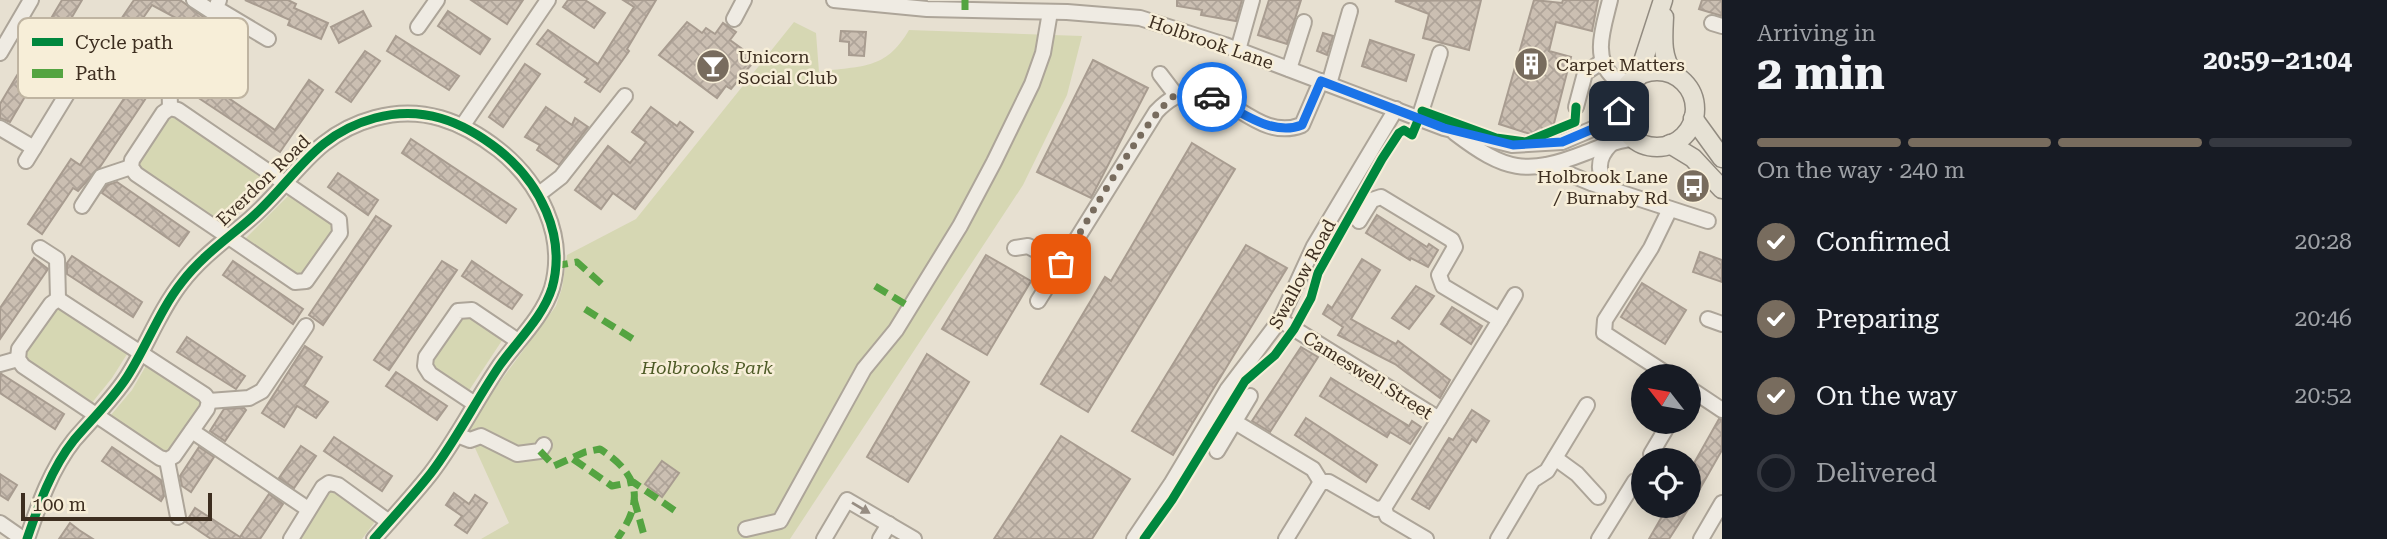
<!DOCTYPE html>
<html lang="en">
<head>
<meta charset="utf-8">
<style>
	:root { --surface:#171b24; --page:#242831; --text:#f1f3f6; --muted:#9ea1a6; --line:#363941; --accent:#786c5e }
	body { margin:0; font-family:"Roboto Serif",serif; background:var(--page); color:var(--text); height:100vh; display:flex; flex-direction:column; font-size:26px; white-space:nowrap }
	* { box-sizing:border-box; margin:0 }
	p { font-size:23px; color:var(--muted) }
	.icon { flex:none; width:38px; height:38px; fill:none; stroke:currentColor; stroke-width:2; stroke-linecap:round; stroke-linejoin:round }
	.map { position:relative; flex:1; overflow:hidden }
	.details { display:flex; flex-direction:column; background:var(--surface); width:665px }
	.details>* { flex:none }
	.needle { width:46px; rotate:301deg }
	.buttons { position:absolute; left:1631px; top:364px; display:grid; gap:14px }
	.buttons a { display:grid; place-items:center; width:70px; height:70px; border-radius:50%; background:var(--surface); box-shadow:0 4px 18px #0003; font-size:35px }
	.scale { position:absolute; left:21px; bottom:18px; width:191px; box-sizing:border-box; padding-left:7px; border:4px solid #3d2e20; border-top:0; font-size:19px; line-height:24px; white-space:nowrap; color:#3d2e20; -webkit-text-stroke:5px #f7eed8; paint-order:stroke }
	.pin { position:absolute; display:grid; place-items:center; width:60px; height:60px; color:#fff; margin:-30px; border-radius:14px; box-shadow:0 4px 10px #0006 }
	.courier { position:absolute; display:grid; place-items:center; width:70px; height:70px; margin:-35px; border:5px solid #1a73e8; border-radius:50%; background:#fff; color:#222; box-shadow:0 2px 9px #0007 }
	.headline em { font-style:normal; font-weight:700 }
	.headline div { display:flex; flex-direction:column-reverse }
	.headline { display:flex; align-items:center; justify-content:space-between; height:119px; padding:0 35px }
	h1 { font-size:46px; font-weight:700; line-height:52px }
	.bar { display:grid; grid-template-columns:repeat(4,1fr); gap:10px 7px; align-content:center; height:84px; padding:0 35px }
	.bar i { height:9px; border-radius:5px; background:var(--line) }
	.bar .active { background:var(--accent) }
	.bar p { grid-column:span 4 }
	ol { padding:0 35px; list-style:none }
	li { display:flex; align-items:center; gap:21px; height:77px }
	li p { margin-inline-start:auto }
	li .icon { padding:7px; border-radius:50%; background:var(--accent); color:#fff; stroke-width:4 }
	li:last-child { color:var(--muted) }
	li i { width:38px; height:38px; border:4px solid var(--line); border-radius:50% }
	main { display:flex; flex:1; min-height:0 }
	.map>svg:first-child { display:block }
	.green { fill:#d6d7b3 }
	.building { fill:url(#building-cross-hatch); stroke:#a89c90; stroke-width:2 }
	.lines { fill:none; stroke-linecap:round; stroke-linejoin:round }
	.minor-casing { stroke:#ada599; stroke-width:18 }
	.major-casing { stroke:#928b80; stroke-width:21 }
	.minor { stroke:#efebe3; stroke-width:14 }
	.major { stroke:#e6e1d4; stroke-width:18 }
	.quiet { stroke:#54a441; stroke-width:7; stroke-dasharray:14 7; stroke-linecap:butt }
	.cycleway-casing { stroke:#f7eed8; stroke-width:13 }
	.cycleway { stroke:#00873e; stroke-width:9 }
	.oneway { fill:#968c82 }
	.done { stroke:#786c5e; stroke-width:7; stroke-dasharray:0 12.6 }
	.route { stroke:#1a73e8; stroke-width:9 }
	.labels { text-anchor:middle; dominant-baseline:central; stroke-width:5; stroke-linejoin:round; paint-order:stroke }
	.street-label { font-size:18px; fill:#3d2e20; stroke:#f7eed8 }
	.poi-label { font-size:18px; fill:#3d2e20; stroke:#f7eed8; text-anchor:start }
	.park-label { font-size:18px; font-style:italic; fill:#4d5a26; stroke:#f7eed8 }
	.key { fill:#f7eed8; stroke:#bfb4a1; stroke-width:2 }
	.key-label { font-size:19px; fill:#3d2e20 }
</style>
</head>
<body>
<main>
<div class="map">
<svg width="1722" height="539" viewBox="0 0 1722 539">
	<defs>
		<pattern id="building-cross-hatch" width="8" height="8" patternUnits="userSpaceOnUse" patternTransform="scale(1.75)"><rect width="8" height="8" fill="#cbbfb2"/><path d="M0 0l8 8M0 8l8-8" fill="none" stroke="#afa499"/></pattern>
	</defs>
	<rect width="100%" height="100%" fill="#e7e0d1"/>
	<!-- green -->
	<g class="green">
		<path d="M794 22 816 33 819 72C862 65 885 71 909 30L1082 36 1067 95 1023 185 790 539H481L509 523 466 428 556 306 562 288 567 255 636 219Z"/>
		<polygon points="168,115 174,115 272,181 224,227 138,168 137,161"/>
		<polygon points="290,194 334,224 335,230 302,276 297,276 244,240"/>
		<polygon points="62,307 129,351 112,378 91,404 27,359 25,352 56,309"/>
		<polygon points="468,314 503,339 468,392 432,367 431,361 463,315"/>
		<polygon points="147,364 199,399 201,405 169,451 164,453 111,415 132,390"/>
		<polygon points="333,490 373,517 374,523 362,539 297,539 329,491"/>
	</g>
	<!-- building -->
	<g class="building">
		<polygon points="62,0 82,0 10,122 0,118 0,104"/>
		<polygon points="134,0 180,0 205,18 198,30 152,5 125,44 111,34"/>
		<polygon points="245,0 288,0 296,4 294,8 328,23 321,39 288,25 290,20"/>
		<polygon points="471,0 523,0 507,24"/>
		<polygon points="568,0 585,0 605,13 594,28 563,7"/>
		<polygon points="623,0 656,0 627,49 629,51 600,92 585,82 588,79 537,44 548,30 598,64 634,7"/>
		<polygon points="1177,0 1242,0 1236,21 1201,15 1202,10 1177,6"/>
		<polygon points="1269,0 1301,0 1287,44 1258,35"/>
		<polygon points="1481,0 1469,50 1423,38 1429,14 1395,1"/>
		<polygon points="1534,0 1562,3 1563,0 1598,0 1592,31 1556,22 1549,51 1571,57 1552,131 1530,134 1499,124"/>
		<polygon points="1702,0 1722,0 1722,16 1699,9"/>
		<polygon points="363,11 371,26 339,43 331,27"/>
		<polygon points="448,11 490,39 480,54 438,26"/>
		<polygon points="687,22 702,33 706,28 715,34 723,23 736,32 730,40 756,59 731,89 726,86 717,98 659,55"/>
		<polygon points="841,31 866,32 864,56 849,55 849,42 840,41"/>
		<polygon points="1323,33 1333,36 1327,55 1317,51"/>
		<polygon points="396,36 459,76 449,90 387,51"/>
		<polygon points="1370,40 1414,55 1406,81 1362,66"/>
		<polygon points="365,51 380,61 351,102 336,92"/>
		<polygon points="1093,60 1148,88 1091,198 1037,172"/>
		<polygon points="525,64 540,74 503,127 489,117"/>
		<polygon points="182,66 275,130 309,80 323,90 280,152 179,85 179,71"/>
		<polygon points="145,67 160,77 100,167 78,191 73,188 42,234 28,224 71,159 80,165"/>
		<polygon points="546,107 572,125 575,118 588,127 559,165 537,150 540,145 525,137"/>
		<polygon points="651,107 677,126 680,122 693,132 635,209 613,193 601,209 575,190 608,146 630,163 646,142 632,132"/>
		<polygon points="411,139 516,209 506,223 402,153"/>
		<polygon points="1192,143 1235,169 1088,412 1041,384 1105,277 1111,281"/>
		<polygon points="338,173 378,200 368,215 328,187"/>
		<polygon points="117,182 189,232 179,246 102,193 107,185"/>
		<polygon points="1377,215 1427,247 1429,244 1438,250 1428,267 1411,258 1410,260 1366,233"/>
		<polygon points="376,216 391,226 323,325 309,315"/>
		<polygon points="1246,245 1287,268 1173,455 1132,431"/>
		<polygon points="1700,252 1722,260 1722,282 1693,272"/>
		<polygon points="986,255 1031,281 987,355 942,329"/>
		<polygon points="72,256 142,302 133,317 67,274 67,263"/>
		<polygon points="34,258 48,269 0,339 0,308"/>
		<polygon points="1362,259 1380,270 1351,319 1396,344 1398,341 1450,380 1440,398 1395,364 1338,335 1343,327 1323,314 1328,305 1332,308"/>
		<polygon points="233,261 303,309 293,324 223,275"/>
		<polygon points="442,261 457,270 389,370 374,360"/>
		<polygon points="472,261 522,295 512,309 462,276"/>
		<polygon points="1642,283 1686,310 1665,344 1621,317"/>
		<polygon points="1416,286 1434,296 1409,329 1392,318"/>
		<polygon points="1452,307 1482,326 1471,344 1441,324"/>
		<polygon points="187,337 245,376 236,389 177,352"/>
		<polygon points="305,346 322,357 304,386 328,402 316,418 297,406 284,427 262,413"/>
		<polygon points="1301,347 1318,357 1270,432 1252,421"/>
		<polygon points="927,354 969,382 908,482 867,457"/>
		<polygon points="396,372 447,406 437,420 386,386"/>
		<polygon points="0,373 64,414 55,429 0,393"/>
		<polygon points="1331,378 1409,426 1412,421 1421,427 1410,444 1390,432 1387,437 1320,396"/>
		<polygon points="244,408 246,410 225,441 210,431 224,409"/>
		<polygon points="1472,410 1489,421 1476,442 1472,439 1429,509 1412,499 1449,438 1453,440"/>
		<polygon points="1306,418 1377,465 1366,482 1295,435"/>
		<polygon points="1719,419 1722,420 1722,450 1689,508 1669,539 1649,539 1668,506 1689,506 1689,472"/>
		<polygon points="1061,436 1130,479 1092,539 994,539"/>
		<polygon points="334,437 392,476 382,491 324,451"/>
		<polygon points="301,446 316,456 294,488 279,478"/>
		<polygon points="112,447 161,480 164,496 161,501 102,461"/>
		<polygon points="199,447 214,457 191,492 182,486 180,476"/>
		<polygon points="662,461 679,473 662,497 645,484"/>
		<polygon points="0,474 17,485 8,500 0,495"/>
		<polygon points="454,493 469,504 475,495 487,503 467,533 455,525 462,516 446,505"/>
		<polygon points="269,494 283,504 260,539 211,539 186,522 195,508 240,537"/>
		<polygon points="70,523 79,530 93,539 59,539"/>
	</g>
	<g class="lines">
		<!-- minor casing -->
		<g class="minor-casing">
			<g id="minor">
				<polyline points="194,0 214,13"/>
				<polyline points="219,0 216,8 268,39"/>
				<polyline points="834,0 927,9 1067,12 1140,18 1225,45 1444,128 1512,145 1562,142 1609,122 1619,111"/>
				<path d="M1610 0C1604 26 1591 58 1614 78"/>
				<polyline points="734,19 744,0"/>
				<polyline points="1712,23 1722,26"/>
				<polyline points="418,27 437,0"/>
				<polyline points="1238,50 1252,0"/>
				<polyline points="0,53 31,0"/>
				<polyline points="160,60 169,66 170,108"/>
				<polyline points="1289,69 1304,22"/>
				<polyline points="1160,74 1176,95"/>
				<polyline points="1329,84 1350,11"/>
				<polyline points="1623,94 1614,78 1632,82"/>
				<polyline points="1576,107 1585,73 1603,61"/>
				<polygon points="170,108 178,110 339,220 340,233 306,281 295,282 136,174 131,167 132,160 163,113"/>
				<polyline points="1419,118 1440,53"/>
				<polyline points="463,125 548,0"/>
				<polyline points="0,128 34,148 26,161"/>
				<path d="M1455 133C1505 171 1526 176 1585 153 1601 147 1616 140 1632 139"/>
				<path d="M1611 144C1596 159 1596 175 1612 188"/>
				<polyline points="34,148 89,58"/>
				<polyline points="1547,165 1591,183 1708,221"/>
				<polyline points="539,194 561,177 625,96"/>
				<polyline points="82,206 101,177 131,167"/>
				<polyline points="1670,209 1651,248 1605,320 1604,333 1670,376"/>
				<polyline points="1359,221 1372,200 1381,197 1452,240 1455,247 1439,275 1443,286 1500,320 1439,419"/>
				<polyline points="40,248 57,259 58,299"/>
				<polyline points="1015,248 1028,246 1061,264"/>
				<polygon points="58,299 205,395 209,401 207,409 174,456 167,460 160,458 23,366 18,359 19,349 51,304"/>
				<path d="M1038 301 1156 112C1213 52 1246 147 1302 125L1321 81"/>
				<polyline points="1708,319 1722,324"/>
				<polyline points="1280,320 1439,419 1384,508"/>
				<polyline points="1500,320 1515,295"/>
				<polyline points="0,364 18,359"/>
				<polyline points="1689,388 1722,410"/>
				<polyline points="209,401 249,398 262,391 306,326"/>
				<polyline points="475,404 430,374 425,366 426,357 458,311 472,310 518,341"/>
				<polyline points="1235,422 1313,469 1321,482 1329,482 1376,509 1384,508 1387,516 1426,539"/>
				<polyline points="192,431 308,509"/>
				<polyline points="457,435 470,440 481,436 517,454 540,451 544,445"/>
				<polyline points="1217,451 1250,396"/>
				<polyline points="1651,454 1670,422"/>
				<polyline points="1555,458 1577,474 1598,497"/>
				<polyline points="167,460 178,517"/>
				<polyline points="0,523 23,539"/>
				<polyline points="746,529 780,521 864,369 896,330 960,226 994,162 1032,84 1043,53 1050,12"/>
				<path d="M27 539C39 504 51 469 74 440 92 419 112 400 127 377 147 346 159 311 182 282 201 257 227 239 250 219 295 180 312 135 375 118 422 105 462 121 499 150 539 182 567 235 552 288 543 317 517 341 500 365 476 400 457 439 431 473 413 496 393 517 374 539"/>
				<polyline points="291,539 323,487 329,483 338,485 389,522"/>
				<polyline points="824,539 847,500 914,539"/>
				<polyline points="880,539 889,524"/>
				<polyline points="1134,539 1171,484 1227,390 1280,320 1314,246 1396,109"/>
				<polyline points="1286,539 1321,482"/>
				<polyline points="1498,539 1533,480 1547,471 1587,405"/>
				<polyline points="1599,539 1635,481"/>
				<polyline points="1701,539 1722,503"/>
			</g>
		</g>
		<!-- major casing -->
		<g class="major-casing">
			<g id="major">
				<path d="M1664 17C1663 38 1661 56 1673 73"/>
				<circle cx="1657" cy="109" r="38"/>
				<polyline points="1638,77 1663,0"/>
				<polyline points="1693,118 1722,158"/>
				<polyline points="1670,144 1693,158 1722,189"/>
			</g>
		</g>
		<!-- minor -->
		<use href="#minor" class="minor"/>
		<!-- major -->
		<use href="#major" class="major"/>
		<!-- quiet -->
		<g class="quiet">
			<polyline points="965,10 965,0"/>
			<polyline points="554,266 577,262 605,287"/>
			<polyline points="875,286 910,307"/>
			<polyline points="585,309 633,339"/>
			<path d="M540 451 554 466 585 452 600 449C639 474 645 500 617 539"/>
			<polyline points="573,459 612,486 633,482 677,512"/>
			<polyline points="634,499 645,539"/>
		</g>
		<!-- cycleway casing -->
		<g class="cycleway-casing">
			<g id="cycleway">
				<polyline points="1422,111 1496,138 1526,142 1575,122 1576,107"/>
				<path d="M27 539C39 504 51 469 74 440 92 419 112 400 127 377 147 346 159 311 182 282 201 257 227 239 250 219 295 180 312 135 375 118 422 105 462 121 499 150 539 182 567 235 552 288 543 317 517 341 500 365 476 400 457 439 431 473 413 496 393 517 374 539"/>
				<polyline points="1144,539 1172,500 1245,381 1275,355 1294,329 1311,298 1318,273 1382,159 1399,133 1404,130 1412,135 1419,118"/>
			</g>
		</g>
		<!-- cycleway -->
		<use href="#cycleway" class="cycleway"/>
	</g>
	<!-- one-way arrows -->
	<defs><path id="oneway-solid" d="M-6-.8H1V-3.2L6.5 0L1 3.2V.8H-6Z" transform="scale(1.75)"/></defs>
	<use class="oneway" href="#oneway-solid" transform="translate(861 508) rotate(31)"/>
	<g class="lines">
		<!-- done -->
		<path class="done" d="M1061 264C1082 232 1152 102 1181 92 1192 88 1203 92 1212 97"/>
		<!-- route -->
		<path class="route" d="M1212 97C1240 111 1272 137 1302 125L1321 81 1444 128 1513 145 1562 142 1609 122 1619 111"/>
	</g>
	<!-- icons -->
	<defs>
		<g id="building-disc" transform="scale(1.75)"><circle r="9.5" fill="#786c5e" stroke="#f7eed8"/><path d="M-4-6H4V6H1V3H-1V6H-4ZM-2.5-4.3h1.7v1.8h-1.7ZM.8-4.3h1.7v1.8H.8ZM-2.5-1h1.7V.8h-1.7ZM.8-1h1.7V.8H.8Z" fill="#fff"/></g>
		<g id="bar-disc" transform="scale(1.75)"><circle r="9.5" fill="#786c5e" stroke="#f7eed8"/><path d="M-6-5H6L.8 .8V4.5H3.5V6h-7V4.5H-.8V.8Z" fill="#fff"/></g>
		<g id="bus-disc" transform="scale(1.75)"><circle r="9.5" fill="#786c5e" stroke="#f7eed8"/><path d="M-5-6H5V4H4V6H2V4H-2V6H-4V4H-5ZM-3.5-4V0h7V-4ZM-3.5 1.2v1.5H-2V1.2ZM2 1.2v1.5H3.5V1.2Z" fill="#fff"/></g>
	</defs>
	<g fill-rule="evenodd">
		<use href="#building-disc" x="1531" y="64"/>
		<use href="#bar-disc" x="713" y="66"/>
		<use href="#bus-disc" x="1693" y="186"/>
	</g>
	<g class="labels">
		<!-- street labels -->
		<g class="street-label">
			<text transform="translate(1211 42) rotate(19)">Holbrook Lane</text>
			<text transform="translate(263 180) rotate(-44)">Everdon Road</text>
			<text transform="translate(1302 274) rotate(-62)">Swallow Road</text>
			<text transform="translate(1368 375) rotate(32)">Cameswell Street</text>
		</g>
		<!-- poi labels -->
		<g class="poi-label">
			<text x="738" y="56">Unicorn<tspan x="738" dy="21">Social Club</tspan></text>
			<text x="1556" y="64">Carpet Matters</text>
			<text x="1668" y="176" text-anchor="end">Holbrook Lane<tspan x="1668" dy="21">/ Burnaby Rd</tspan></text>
		</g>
		<!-- park labels -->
		<g class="park-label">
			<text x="707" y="367">Holbrooks Park</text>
		</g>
	</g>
	<!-- legend -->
	<rect x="18" y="18" width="230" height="80" rx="10" class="key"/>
	<rect x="32" y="38" width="31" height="8" fill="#00873e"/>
	<rect x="32" y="69" width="31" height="9" fill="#54a441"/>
	<g class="key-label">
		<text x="75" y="49">Cycle path</text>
		<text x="75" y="80">Path</text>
	</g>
</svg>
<div class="buttons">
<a><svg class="needle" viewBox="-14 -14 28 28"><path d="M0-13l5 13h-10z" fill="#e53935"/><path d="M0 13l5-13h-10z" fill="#9ea1a6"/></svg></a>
<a><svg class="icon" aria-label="locate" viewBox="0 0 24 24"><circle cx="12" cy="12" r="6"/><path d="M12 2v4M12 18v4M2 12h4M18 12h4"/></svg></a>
</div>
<div class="scale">100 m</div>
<div class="pin" style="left:1061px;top:264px;background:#ea580c"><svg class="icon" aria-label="bag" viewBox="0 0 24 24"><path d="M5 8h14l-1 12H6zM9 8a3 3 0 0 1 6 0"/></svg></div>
<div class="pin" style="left:1619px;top:111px;background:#1f2937"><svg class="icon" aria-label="home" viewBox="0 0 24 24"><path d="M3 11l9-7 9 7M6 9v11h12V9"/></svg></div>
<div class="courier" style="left:1212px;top:97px"><svg class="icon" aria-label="car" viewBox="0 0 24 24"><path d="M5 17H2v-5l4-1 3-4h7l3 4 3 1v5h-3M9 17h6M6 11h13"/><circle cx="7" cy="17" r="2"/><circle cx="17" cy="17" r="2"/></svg></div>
</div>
<section class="details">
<div class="headline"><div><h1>2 min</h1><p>Arriving in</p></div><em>20:59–21:04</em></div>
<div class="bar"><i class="active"></i><i class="active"></i><i class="active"></i><i></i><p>On the way · 240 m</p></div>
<ol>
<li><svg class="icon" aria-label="check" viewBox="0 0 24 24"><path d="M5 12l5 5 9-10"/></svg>Confirmed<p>20:28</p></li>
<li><svg class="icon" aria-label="check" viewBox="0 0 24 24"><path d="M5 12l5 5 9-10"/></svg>Preparing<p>20:46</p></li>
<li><svg class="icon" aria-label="check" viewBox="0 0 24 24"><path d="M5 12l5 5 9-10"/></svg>On the way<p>20:52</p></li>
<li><i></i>Delivered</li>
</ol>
</section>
</main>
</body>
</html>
